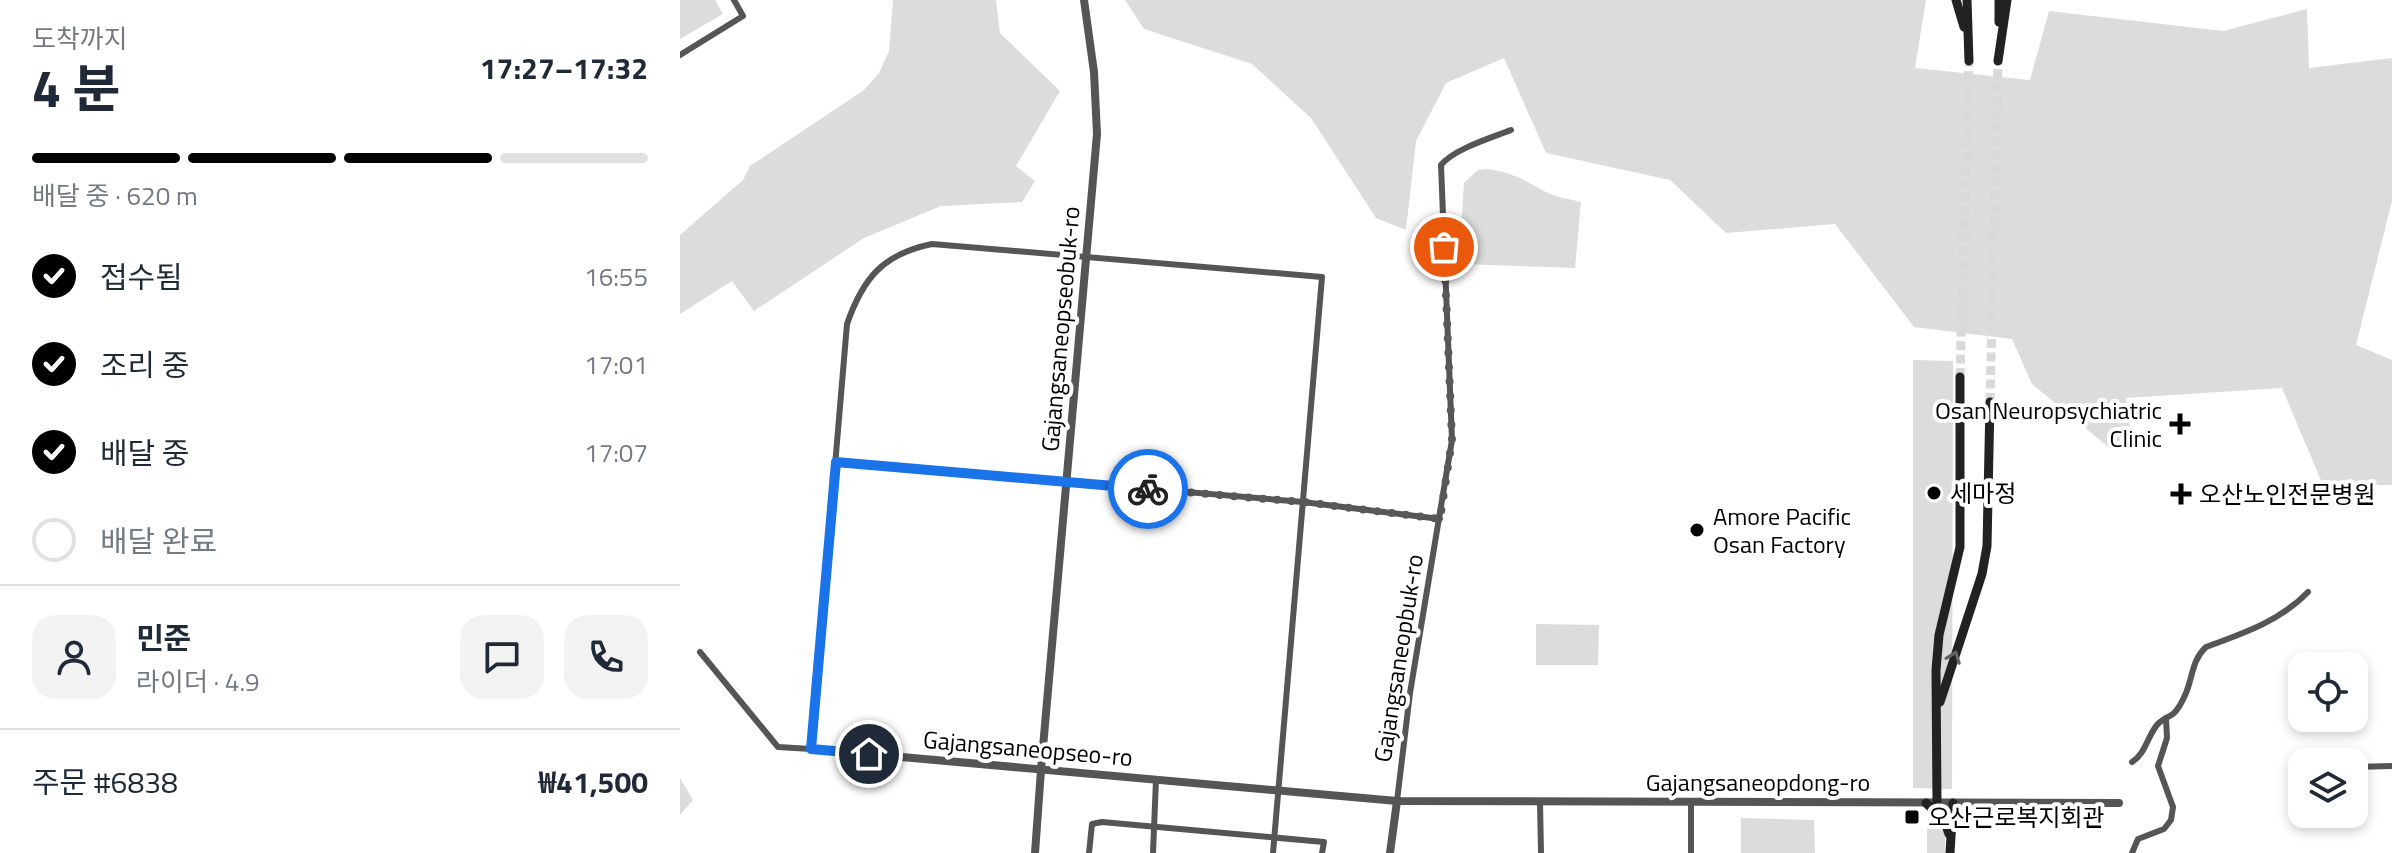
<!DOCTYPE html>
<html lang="ko">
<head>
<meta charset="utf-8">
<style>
	:root { --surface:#fff; --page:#f2f2f3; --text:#1f2937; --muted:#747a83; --line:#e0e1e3; --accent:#000 }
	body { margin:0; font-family:"Titillium Web","Noto Sans KR",sans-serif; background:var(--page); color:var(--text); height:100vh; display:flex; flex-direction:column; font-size:30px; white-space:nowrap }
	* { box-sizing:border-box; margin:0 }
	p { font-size:26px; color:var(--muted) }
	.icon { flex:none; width:44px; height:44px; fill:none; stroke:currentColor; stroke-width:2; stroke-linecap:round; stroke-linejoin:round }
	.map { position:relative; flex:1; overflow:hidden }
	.drawer { display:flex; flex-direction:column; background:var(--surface); width:680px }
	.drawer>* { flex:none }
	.fabs { position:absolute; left:1608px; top:652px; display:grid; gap:16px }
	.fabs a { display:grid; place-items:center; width:80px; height:80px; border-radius:16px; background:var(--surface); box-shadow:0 4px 12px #0003; font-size:40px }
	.pin { position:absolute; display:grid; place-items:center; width:68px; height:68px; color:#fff; margin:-34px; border:4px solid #fff; border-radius:50%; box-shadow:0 2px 8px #0007 }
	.courier { position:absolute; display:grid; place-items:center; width:80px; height:80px; margin:-40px; border:6px solid #1a73e8; border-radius:50%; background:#fff; color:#222; box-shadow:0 2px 10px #0007 }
	.overview em { font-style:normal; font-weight:700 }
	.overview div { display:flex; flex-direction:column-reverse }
	.overview { display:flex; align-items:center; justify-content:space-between; height:136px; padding:0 32px }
	h1 { font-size:52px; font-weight:700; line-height:60px }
	.bar { display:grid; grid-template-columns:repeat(4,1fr); gap:12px 8px; align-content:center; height:96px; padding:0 32px }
	.bar i { height:10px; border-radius:6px; background:var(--line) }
	.bar .selected { background:var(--accent) }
	.bar p { grid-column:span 4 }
	.line { display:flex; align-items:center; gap:20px; padding:0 32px; border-top:2px solid var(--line) }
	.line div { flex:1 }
	.round { display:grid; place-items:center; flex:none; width:84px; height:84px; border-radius:24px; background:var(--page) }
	ol { padding:0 32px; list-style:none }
	li { display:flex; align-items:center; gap:24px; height:88px }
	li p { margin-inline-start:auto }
	li .icon { padding:8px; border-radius:50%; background:var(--accent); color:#fff; stroke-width:4 }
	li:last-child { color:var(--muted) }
	li i { width:44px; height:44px; border:4px solid var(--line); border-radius:50% }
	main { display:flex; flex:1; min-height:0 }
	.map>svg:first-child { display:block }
	.green { fill:#dcdcdc }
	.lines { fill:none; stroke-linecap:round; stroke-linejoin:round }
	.secondary-tunnel { stroke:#d9d9d9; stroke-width:9; stroke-dasharray:9 4.5; stroke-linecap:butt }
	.minor { stroke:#555; stroke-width:6 }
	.tertiary { stroke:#555; stroke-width:8 }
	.secondary { stroke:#222; stroke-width:9 }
	.oneway { stroke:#646464 }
	.done { stroke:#595959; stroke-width:8; stroke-dasharray:0 14.4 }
	.route { stroke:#1a73e8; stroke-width:10 }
	.poi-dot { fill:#000; stroke:#fff; stroke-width:3 }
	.labels { text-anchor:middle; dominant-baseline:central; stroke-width:8; stroke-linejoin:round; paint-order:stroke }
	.street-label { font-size:24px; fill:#000; stroke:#fff }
	.poi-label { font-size:24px; fill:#000; stroke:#fff; text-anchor:start }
</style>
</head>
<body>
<main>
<section class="drawer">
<div class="overview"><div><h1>4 분</h1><p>도착까지</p></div><em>17:27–17:32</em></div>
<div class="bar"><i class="selected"></i><i class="selected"></i><i class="selected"></i><i></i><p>배달 중 · 620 m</p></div>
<ol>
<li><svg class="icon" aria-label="check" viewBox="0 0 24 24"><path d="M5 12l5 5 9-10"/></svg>접수됨<p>16:55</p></li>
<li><svg class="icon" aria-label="check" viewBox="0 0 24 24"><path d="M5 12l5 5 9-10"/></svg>조리 중<p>17:01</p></li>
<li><svg class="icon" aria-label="check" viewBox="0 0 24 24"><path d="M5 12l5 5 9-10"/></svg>배달 중<p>17:07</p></li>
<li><i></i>배달 완료</li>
</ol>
<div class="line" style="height:144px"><a class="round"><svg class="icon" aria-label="person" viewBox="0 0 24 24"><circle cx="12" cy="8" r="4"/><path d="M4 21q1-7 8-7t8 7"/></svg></a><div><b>민준</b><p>라이더 · 4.9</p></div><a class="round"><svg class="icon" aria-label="chat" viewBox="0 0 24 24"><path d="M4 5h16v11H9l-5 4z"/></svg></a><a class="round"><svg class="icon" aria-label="phone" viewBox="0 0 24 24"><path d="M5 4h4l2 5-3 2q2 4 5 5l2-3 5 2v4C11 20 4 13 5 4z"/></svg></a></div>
<div class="line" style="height:104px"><div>주문 #6838</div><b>₩41,500</b></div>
</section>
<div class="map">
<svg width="1712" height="853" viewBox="0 0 1712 853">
	<rect width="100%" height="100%" fill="#fff"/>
	<!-- green -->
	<g class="green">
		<polygon points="0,0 35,0 43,14 0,39"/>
		<polygon points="213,0 316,0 320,33 380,91 336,166 355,181 342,202 261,206 184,238 74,311 52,281 0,314 0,235 63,180 70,166 184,90 199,73 209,51"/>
		<polygon points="445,0 1246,0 1235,68 1350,80 1369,11 1543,31 1627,9 1629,68 1712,58 1712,201 1676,345 1712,360 1712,485 1643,485 1602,388 1446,398 1452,444 1432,450 1352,384 1332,339 1234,327 1155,224 1046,233 990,180 866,153 824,58 766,83 736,141 726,230 696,218 631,118 572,64 464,29"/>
		<path d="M806 169C835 173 839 178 864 191 874 197 889 199 901 202L895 268 783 264 779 258 784 183 798 170Z"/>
		<polygon points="1233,360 1273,361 1272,789 1233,788"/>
		<polygon points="856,624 919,625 918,665 856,665"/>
		<polygon points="0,778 13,800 0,815"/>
		<polygon points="1061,818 1134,820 1135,853 1061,853"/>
		<polygon points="1247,823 1255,823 1265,833 1265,853 1247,853"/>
	</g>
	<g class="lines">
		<!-- secondary-tunnel -->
		<g class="secondary-tunnel">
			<polyline points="1280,377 1289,61"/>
			<polyline points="1310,402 1318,61"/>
		</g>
		<!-- minor -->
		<g class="minor">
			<polyline points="0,55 63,16 54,0"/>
			<polyline points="156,462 623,502 760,519"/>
			<path d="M20 652 98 747 131 749 167 324C183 278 203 254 252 244L642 277 593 853"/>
			<polyline points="1657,759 1664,762"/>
			<path d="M1452 762C1466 753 1467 737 1477 725 1481 720 1487 718 1493 714 1498 710 1503 700 1506 693 1513 676 1512 660 1526 647 1564 633 1600 621 1628 592"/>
			<polyline points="1674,767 1712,766"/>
			<path d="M717 801 730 693 772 440 761 165C774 149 811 138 831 130"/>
			<polyline points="860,802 861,853"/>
			<polyline points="1011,802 1011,853"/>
			<polyline points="409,853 412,824 422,822 644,842 642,853"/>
			<polyline points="473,853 476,780"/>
			<polyline points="1452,853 1458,839 1484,829 1491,820 1493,807 1478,766 1487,738 1486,718"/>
		</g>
		<!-- tertiary -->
		<g class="tertiary">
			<polyline points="131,749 717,801 1439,803"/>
			<polyline points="355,853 361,770 417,134 414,72 404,0"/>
			<polyline points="710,853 717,801"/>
		</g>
		<!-- secondary -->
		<g class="secondary">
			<polyline points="1276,0 1284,27"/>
			<polyline points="1287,0 1289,61"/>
			<polyline points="1319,22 1319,0"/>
			<polyline points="1318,61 1327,0"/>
			<polyline points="1260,702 1302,574 1307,546 1310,402"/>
			<polyline points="1246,803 1264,820 1269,834"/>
			<polyline points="1257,803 1256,670 1259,635 1280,547 1280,377"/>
			<polyline points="1270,853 1273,803"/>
		</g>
	</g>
	<!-- one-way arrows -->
	<defs><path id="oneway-chevron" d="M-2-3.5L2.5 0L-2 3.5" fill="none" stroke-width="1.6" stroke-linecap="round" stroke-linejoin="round" transform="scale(2)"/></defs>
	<use class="oneway" href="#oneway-chevron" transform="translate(1274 657) rotate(-70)"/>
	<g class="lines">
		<!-- done -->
		<polyline class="done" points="468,489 623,502 760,519 772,440 764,247"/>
		<!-- route -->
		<polyline class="route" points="189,754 131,749 156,462 468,489"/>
	</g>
	<!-- markers -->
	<g class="poi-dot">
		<path d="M1496 412h8v8h8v8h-8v8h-8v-8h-8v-8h8z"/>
		<circle cx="1254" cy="493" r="8"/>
		<path d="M1497 482h8v8h8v8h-8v8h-8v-8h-8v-8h8z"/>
		<circle cx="1017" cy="530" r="8"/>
		<rect x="1224" y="809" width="16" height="16" rx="4"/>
	</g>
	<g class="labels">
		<!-- street labels -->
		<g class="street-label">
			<text transform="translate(380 329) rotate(-85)">Gajangsaneopseobuk-ro</text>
			<text transform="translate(718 658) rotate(-81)">Gajangsaneopbuk-ro</text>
			<text transform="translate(348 748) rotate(5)">Gajangsaneopseo-ro</text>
			<text x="1078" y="782">Gajangsaneopdong-ro</text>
		</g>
		<!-- poi labels -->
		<g class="poi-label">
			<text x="1482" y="410" text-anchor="end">Osan Neuropsychiatric<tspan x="1482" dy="28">Clinic</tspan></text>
			<text x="1270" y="493">세마정</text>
			<text x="1519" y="494">오산노인전문병원</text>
			<text x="1033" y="516">Amore Pacific<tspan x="1033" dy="28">Osan Factory</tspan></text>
			<text x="1248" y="817">오산근로복지회관</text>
		</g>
	</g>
</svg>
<div class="fabs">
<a><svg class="icon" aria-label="locate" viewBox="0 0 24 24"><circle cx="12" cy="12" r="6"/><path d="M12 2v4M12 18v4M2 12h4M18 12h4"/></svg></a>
<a><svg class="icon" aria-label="layers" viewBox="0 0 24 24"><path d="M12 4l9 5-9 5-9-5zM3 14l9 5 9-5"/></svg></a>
</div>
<div class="pin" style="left:764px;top:247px;background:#ea580c"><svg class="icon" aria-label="bag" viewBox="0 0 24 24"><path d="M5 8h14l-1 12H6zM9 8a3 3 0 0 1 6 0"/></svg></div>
<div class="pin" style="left:189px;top:754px;background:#1f2937"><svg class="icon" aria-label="home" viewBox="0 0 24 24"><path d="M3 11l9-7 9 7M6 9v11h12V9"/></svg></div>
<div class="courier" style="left:468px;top:489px"><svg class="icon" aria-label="bike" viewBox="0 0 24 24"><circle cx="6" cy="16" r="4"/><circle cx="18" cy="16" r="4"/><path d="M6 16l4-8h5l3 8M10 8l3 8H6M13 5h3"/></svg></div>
</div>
</main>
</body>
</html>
